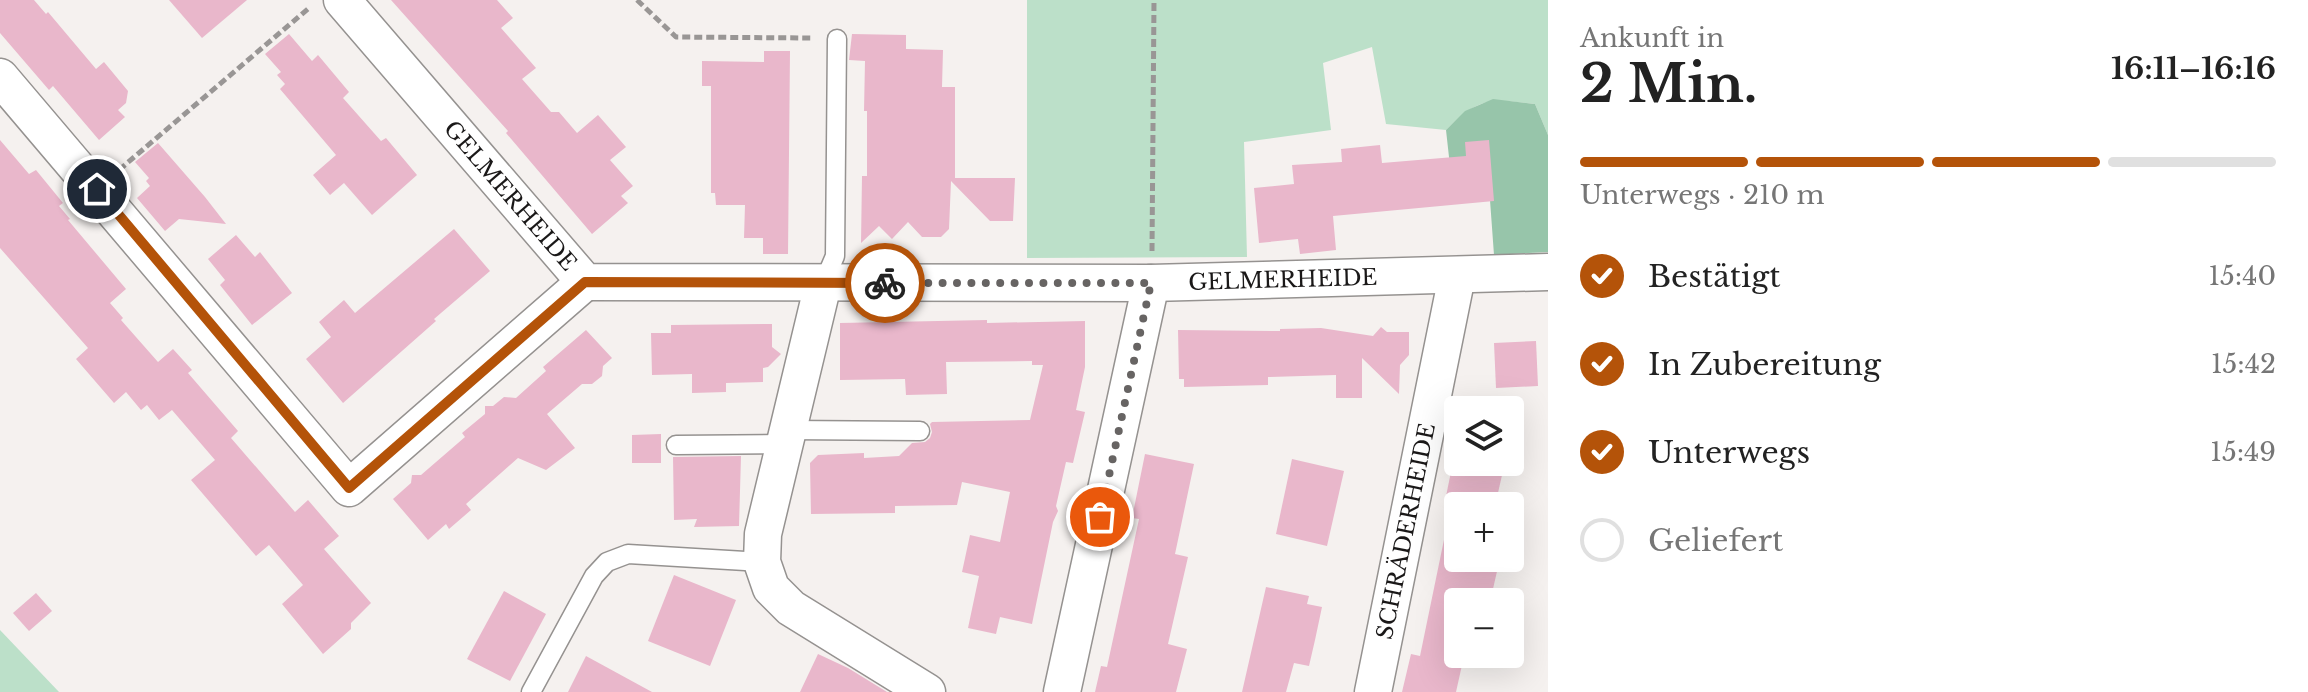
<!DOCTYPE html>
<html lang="de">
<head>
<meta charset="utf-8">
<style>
	:root { --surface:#fff; --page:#f2f2f2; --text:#222; --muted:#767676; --line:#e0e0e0; --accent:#b45309 }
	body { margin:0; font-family:"Libre Baskerville",serif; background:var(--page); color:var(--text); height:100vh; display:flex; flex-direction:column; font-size:30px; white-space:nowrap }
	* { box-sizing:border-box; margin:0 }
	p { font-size:26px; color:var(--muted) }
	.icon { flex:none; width:44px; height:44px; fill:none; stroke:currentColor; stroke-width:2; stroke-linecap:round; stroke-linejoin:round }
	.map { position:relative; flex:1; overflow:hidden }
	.details { display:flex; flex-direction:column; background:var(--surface); width:760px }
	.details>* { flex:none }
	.fabs { position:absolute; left:1444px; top:396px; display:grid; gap:16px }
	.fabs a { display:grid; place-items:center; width:80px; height:80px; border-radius:8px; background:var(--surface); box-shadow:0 8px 32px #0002; font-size:40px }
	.pin { position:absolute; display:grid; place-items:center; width:68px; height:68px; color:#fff; margin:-34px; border:4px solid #fff; border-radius:50%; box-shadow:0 2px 8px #0007 }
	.courier { position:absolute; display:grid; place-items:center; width:80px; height:80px; margin:-40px; border:6px solid #b45309; border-radius:50%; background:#fff; color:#222; box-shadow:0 2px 10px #0007 }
	.headline em { font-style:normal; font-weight:700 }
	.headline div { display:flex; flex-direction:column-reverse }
	.headline { display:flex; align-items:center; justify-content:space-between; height:136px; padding:0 32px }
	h1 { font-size:52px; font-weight:700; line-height:60px }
	.bar { display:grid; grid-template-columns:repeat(4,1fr); gap:12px 8px; align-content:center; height:96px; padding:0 32px }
	.bar i { height:10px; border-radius:6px; background:var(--line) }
	.bar .active { background:var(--accent) }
	.bar p { grid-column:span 4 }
	ol { padding:0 32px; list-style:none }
	li { display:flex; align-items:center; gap:24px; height:88px }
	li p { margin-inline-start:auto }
	li .icon { padding:8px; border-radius:50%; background:var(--accent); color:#fff; stroke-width:4 }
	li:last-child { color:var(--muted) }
	li i { width:44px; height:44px; border:4px solid var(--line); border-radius:50% }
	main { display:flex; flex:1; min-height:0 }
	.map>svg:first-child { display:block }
	.green { fill:#bce0c9 }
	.forest { fill:#97c5aa }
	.building { fill:#e9b7cb }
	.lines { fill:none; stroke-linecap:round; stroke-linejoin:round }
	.service-casing { stroke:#959290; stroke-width:21 }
	.minor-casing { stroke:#959290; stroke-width:39 }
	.path { stroke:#999695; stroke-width:5; stroke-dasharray:8 4; stroke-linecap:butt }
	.service { stroke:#fff; stroke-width:18 }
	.minor { stroke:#fff; stroke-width:36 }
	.done { stroke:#676463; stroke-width:8; stroke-dasharray:0 14.4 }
	.route { stroke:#b45309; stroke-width:10 }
	.labels { text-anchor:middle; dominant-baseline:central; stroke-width:8; stroke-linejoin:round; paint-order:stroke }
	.street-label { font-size:22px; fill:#1a1818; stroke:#fff }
</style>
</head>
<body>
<main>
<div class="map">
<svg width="1548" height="692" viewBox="0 0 1548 692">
	<rect width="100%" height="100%" fill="#f5f1ef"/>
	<!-- green -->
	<g class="green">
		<path d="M1027 0H1548V135L1535 104C1490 99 1480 96 1446 130L1386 124 1372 47 1323 63 1331 130 1244 142 1247 257 1027 258Z"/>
		<polygon points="0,630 59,692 0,692"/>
	</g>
	<!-- forest -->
	<polygon class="forest" points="1493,99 1535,104 1548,135 1548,252 1494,255 1490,200 1454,202 1446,130 1465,111"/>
	<!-- building -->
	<g class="building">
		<polygon points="0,0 34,0 46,14 48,12 96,69 104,62 128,91 126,103 118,110 125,117 99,140 53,86 49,90 0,33"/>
		<polygon points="169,0 247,0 202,38"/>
		<polygon points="391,0 497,0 513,18 501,28 536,68 522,79 551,112 559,112 577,133 598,115 626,147 610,160 633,186 621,196 628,203 592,234 506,133 508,131"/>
		<polygon points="289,34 312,61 318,55 349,92 343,98 381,141 386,138 417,175 372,215 344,183 330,195 313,175 336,155 280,89 285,84 277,75 281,72 265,54"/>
		<polygon points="852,34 906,35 906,49 943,50 942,87 955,87 955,178 1015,178 1013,221 990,221 951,181 949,229 941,237 922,237 908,222 892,239 879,226 861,243 862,176 867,176 867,111 864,111 865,61 849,60"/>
		<polygon points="764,51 790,51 788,254 763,254 763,238 744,238 745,205 716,205 715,193 711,193 711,86 702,86 702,61 764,62"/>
		<polygon points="0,140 29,174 36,170 63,203 59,206 70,219 68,220 126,289 110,303 123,318 121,320 158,362 173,349 192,370 188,373 238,431 231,438 295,512 308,500 339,536 324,549 371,603 351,623 351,629 323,654 282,604 303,585 269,545 256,556 191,480 215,460 172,410 159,420 147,405 141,410 126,392 114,403 76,359 88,348 0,248"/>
		<polygon points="1489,140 1494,201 1333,216 1336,250 1300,254 1298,239 1259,243 1254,188 1294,184 1292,165 1342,162 1341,149 1380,145 1382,163 1466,156 1465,142"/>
		<polygon points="158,143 205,197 226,224 179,219 165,231 137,198 150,186 146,181 149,178 135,162"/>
		<polygon points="454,229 490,271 434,319 436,321 343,403 306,359 331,337 319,322 344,300 355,313"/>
		<polygon points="236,235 255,257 260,252 292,293 252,325 220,285 225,280 208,259"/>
		<polygon points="987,320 987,323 1085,321 1085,367 1076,410 1085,412 1073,463 1066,462 1056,506 1058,511 1053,522 1032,624 1000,617 996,634 968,628 979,576 962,572 970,535 1000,542 1010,492 962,482 957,505 895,506 895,513 811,514 810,463 818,455 864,453 864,458 899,456 912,443 925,442 930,438 932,432 930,424 932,422 1030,420 1043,365 1032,365 1032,361 946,362 947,394 906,395 905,379 840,380 840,323"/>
		<polygon points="772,324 772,347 781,354 768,367 763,368 763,382 726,383 726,392 692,393 692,374 652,375 651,333 671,333 671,325"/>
		<polygon points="1381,327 1387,332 1409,332 1409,355 1400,365 1399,394 1362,358 1362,398 1336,398 1336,375 1268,377 1268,385 1184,387 1184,379 1179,379 1178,330 1280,331 1280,329 1321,328 1373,336"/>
		<polygon points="586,330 612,358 603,366 602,376 592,384 582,384 547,414 575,448 546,470 518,458 466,504 471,510 449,529 446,524 428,540 393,499 411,483 412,475 421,475 465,437 462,433 485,414 485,406 493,406 504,397 516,398 546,371 543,367"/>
		<polygon points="1536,341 1538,386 1496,388 1494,343"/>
		<polygon points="661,434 661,463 632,463 632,435"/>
		<polygon points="1145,454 1194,464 1175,554 1188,557 1168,644 1187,649 1176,692 1095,692 1101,666 1107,667 1139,519 1132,518"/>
		<polygon points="741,456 739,526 694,527 697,519 674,520 673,457"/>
		<polygon points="1292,459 1344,471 1327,546 1276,534"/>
		<polygon points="1453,462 1505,462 1495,506 1444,506"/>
		<polygon points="1446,530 1458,531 1458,558 1494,558 1493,565 1498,567 1490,602 1458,602 1458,664 1462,665 1456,692 1402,692 1411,654 1420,656"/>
		<polygon points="674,575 736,600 710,666 648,641"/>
		<polygon points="1266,587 1309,596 1307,604 1322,607 1315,640 1309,666 1294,663 1286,692 1242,692"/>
		<polygon points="504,591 546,614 510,681 467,659"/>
		<polygon points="36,593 52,611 29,631 13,613"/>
		<polygon points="818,654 848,668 887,692 800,692"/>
		<polygon points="586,656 652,692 568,692"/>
	</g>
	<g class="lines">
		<!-- service casing -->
		<g class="service-casing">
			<g id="service">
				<polyline points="823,284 835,256 837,39"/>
				<polyline points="788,430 920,431"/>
				<polyline points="676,445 785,444"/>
				<polyline points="531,692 594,576 607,562 628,554 762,562"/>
			</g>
		</g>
		<!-- minor casing -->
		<g class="minor-casing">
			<g id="minor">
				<path id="s1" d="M342 0 585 282 1151 283 1548 272"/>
				<polyline points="0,77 349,488 585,282"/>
				<polyline points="823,284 763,534 762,562 771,588 791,608 927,692"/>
				<polyline points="1062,692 1151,283"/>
				<path id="s2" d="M1373 692 1457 276"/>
			</g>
		</g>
		<!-- path -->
		<g class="path">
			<polyline points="637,0 676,37 812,38"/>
			<polyline points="119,170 309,8"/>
			<polyline points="1152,251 1154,0"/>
		</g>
		<!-- service -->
		<use href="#service" class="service"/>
		<!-- minor -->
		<use href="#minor" class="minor"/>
	</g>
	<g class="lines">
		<!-- done -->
		<polyline class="done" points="885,283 1151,283 1100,517"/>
		<!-- route -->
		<polyline class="route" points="97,189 349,488 585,282 885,283"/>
	</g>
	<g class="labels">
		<!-- street labels -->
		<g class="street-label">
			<text stroke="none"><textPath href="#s1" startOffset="258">GELMERHEIDE</textPath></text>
			<text stroke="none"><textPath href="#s1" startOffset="1070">GELMERHEIDE</textPath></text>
			<text stroke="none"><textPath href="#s2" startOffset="164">SCHRÄDERHEIDE</textPath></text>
		</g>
	</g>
</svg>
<div class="fabs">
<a><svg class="icon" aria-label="layers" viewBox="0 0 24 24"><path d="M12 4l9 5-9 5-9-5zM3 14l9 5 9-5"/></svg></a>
<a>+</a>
<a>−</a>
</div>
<div class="pin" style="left:1100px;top:517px;background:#ea580c"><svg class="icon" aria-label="bag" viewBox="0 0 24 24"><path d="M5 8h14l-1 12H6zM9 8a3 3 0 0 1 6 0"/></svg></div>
<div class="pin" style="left:97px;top:189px;background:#1f2937"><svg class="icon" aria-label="home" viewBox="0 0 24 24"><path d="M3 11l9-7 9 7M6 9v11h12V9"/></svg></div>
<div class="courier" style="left:885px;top:283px"><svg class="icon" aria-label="bike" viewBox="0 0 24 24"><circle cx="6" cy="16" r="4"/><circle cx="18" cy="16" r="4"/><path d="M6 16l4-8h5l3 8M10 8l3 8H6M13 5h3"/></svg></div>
</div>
<section class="details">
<div class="headline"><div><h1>2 Min.</h1><p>Ankunft in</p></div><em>16:11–16:16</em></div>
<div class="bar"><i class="active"></i><i class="active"></i><i class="active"></i><i></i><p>Unterwegs · 210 m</p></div>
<ol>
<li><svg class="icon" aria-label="check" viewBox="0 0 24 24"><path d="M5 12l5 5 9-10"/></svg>Bestätigt<p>15:40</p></li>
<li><svg class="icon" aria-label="check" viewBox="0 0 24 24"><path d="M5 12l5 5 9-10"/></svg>In Zubereitung<p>15:42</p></li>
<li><svg class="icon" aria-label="check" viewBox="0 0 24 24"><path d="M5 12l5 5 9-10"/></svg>Unterwegs<p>15:49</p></li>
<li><i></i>Geliefert</li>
</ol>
</section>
</main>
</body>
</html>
